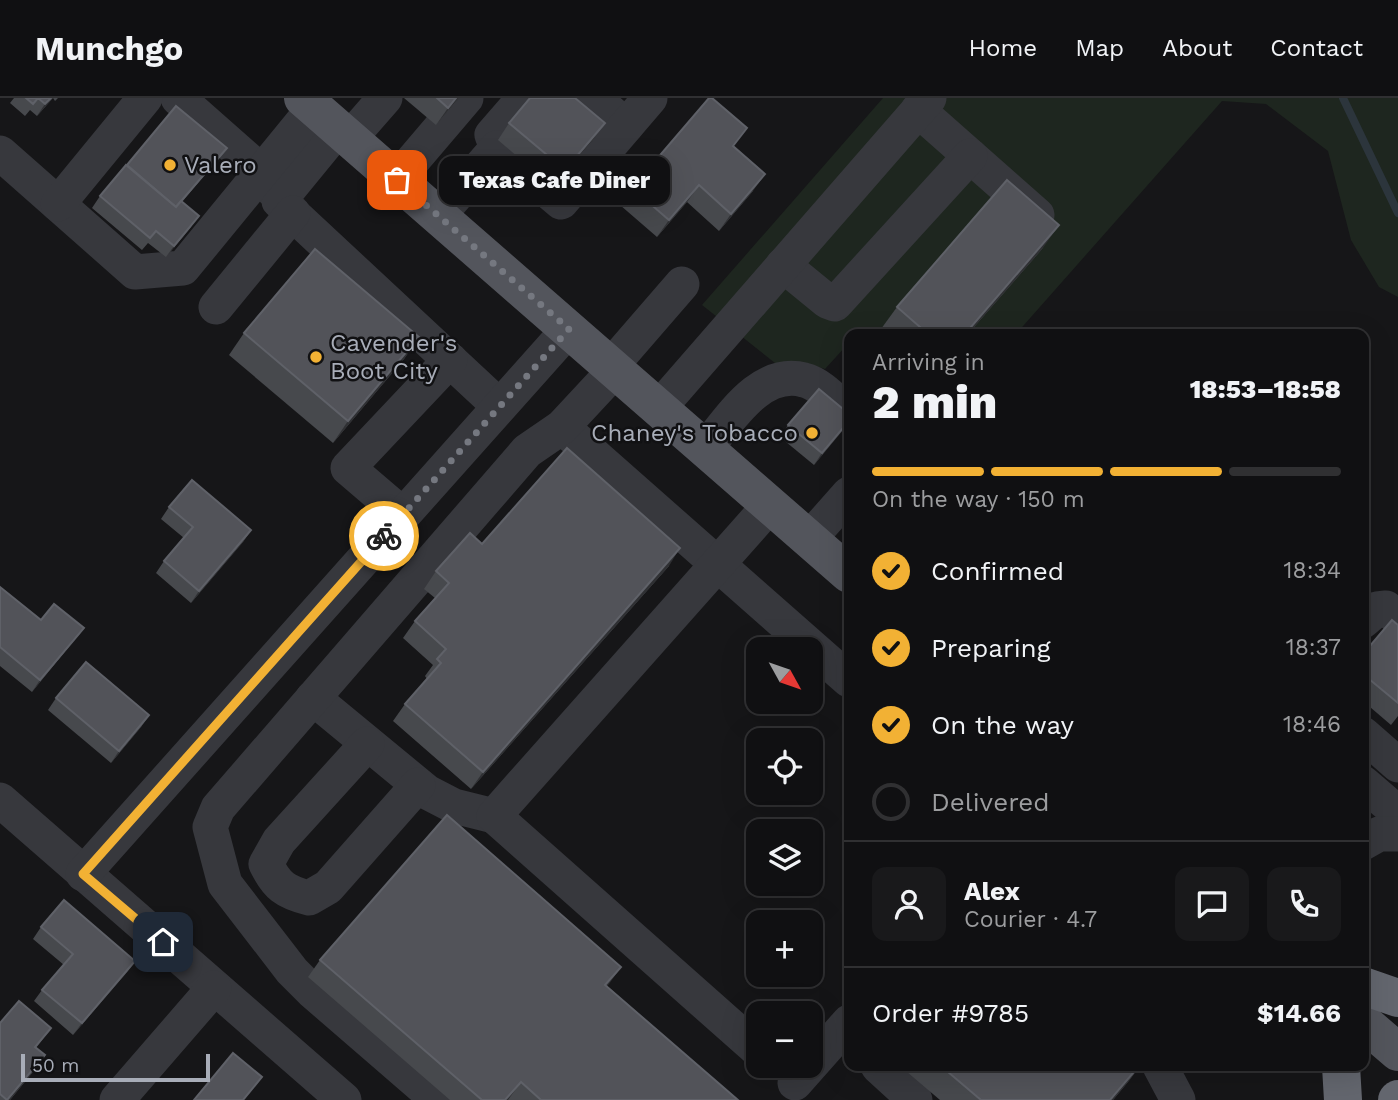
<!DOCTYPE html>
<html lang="en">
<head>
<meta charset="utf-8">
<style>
	:root { --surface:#101012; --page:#19191b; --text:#f1f3f6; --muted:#9c9d9f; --line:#303032; --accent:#f2b134 }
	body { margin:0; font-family:"Work Sans",sans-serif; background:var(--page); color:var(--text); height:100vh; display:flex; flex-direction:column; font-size:26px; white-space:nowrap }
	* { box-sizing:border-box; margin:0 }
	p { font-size:23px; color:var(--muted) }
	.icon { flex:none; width:38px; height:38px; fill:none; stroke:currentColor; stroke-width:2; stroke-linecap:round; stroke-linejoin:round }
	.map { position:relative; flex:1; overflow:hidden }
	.panel { position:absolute; left:844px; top:231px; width:525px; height:742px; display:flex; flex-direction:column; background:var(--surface); border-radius:14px; box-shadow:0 7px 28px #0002,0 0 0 2px var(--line) }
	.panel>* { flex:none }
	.needle { width:46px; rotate:130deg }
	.controls { position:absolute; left:746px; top:539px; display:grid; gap:14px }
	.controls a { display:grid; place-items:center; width:77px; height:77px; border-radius:14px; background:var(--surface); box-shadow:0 7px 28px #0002,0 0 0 2px var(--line); font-size:35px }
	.scale { position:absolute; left:21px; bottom:18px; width:189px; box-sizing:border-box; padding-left:7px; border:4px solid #a8adb8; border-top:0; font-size:19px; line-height:24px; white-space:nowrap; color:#a8adb8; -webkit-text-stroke:5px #111113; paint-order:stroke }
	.pin { position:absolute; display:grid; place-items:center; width:60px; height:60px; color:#fff; margin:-30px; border-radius:14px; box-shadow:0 4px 10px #0006 }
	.courier { position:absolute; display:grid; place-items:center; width:70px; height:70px; margin:-35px; border:5px solid #f2b134; border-radius:50%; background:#fff; color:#222; box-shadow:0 2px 9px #0007 }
	.bubble { position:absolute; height:49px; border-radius:14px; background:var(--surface); box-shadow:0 7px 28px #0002,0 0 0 2px var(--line); font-size:23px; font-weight:800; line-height:49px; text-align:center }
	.headline em { font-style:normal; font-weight:800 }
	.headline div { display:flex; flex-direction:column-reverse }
	.headline { display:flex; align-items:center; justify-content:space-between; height:119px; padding:0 28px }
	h1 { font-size:46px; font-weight:800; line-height:52px }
	.bar { display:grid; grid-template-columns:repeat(4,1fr); gap:10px 7px; align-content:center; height:84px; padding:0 28px }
	.bar i { height:9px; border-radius:5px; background:var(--line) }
	.bar .active { background:var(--accent) }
	.bar p { grid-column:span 4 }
	.line { display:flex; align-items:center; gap:18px; padding:0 28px; border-top:2px solid var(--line) }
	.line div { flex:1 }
	.round { display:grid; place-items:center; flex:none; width:74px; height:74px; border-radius:14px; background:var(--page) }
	ol { padding:0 28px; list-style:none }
	li { display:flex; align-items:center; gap:21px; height:77px }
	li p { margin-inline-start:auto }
	li .icon { padding:7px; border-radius:50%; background:var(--accent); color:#111; stroke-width:4 }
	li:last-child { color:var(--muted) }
	li i { width:38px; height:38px; border:4px solid var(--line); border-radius:50% }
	header { display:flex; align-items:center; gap:42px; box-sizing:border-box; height:98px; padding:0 35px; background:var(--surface); border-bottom:2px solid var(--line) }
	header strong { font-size:33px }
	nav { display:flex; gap:38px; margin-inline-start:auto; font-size:24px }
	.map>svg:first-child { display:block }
	.green { fill:#1e261f }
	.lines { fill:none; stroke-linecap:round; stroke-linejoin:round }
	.stream { stroke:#2c353c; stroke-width:8 }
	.minor { stroke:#37383d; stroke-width:35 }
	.major { stroke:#53555c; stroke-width:38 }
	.highway { stroke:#63666e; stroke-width:38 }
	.wall { fill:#47494d }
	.shaded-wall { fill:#2f3033 }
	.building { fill:#525359; stroke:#5f6168; stroke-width:2 }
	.done { stroke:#757880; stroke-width:7; stroke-dasharray:0 12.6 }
	.route { stroke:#f2b134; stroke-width:9 }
	.poi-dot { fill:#f2b134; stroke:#111113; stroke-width:2.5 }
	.labels { text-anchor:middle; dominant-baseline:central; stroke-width:5; stroke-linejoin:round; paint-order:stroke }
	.poi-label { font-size:24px; fill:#a8adb8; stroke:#111113; text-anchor:start }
</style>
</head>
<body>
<header>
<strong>Munchgo</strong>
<nav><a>Home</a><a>Map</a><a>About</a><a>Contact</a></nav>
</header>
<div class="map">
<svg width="1398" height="1002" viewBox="0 0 1398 1002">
	<rect width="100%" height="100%" fill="#161618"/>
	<!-- green -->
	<polygon class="green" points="883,0 1398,0 1398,199 1379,189 1351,142 1328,53 1266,6 1222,3 1016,236 849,236 849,250 846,248 825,271 805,265 775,265 702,207"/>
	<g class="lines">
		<!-- stream -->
		<polyline class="stream" points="1343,0 1398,115"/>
		<!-- minor -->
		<g class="minor">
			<polyline points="178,0 262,74 273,92"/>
			<polyline points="594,0 626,28"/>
			<polyline points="918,12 1037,117"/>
			<polyline points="338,31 279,103 499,308"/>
			<polyline points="350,40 385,0"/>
			<polyline points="497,50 492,37 524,0"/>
			<polyline points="0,55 135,174 183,170 314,10"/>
			<polyline points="397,81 466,0"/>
			<polyline points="58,106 145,0"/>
			<polyline points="438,118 497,50 561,104 650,0"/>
			<polyline points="783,167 827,203 835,206 970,58"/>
			<polyline points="216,209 293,115"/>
			<polyline points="611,268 682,186"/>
			<polyline points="659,310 929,0"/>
			<polyline points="562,329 849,582"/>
			<path d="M705 351C729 323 760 270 804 282 821 286 836 304 849 315"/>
			<polyline points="403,417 348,370 450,262"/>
			<polyline points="809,441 849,396"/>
			<polyline points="1363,523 1377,511 1386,510 1398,520"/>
			<polyline points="313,600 427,694 454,708 494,718"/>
			<polyline points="1363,636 1398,667"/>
			<path d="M367 646 279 743 266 766C277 788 285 794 309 800L328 789 418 687"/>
			<polyline points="1363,685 1398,715"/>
			<polyline points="0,702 344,1002"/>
			<polyline points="1363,745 1379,736 1398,736"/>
			<polyline points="83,776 569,231"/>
			<polyline points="758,952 494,718 770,407"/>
			<polyline points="878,968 915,1002"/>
			<polyline points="1160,968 1178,1002"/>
			<polyline points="795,985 849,924"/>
			<polyline points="117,1002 214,890"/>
			<polyline points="438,1002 312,893 292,873 225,786 210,729 218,710 527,353 562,329 615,272"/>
		</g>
		<!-- major -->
		<g class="major">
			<polyline points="303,0 849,476"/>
			<polyline points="1363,924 1398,954"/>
		</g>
		<!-- highway -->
		<g class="highway">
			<polyline points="1363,888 1398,900"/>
			<polyline points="1341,968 1343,1002"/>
			<polyline points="1397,1002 1398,1001"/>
		</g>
	</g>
	<!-- wall -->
	<g class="wall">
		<polygon points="14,0 58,0 55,3 53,0 37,18 30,12 25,18 10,5"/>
		<polygon points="404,0 459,0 436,27"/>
		<polygon points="509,25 605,25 593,42 553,89 498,42"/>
		<polygon points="734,49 753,93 719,133 687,104 657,139 620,107 632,90"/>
		<polygon points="227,50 182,104 191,129 166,159 148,145 142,152 92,110 100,98"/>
		<polygon points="1043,150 968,236 888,236 881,231 897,209"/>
		<polygon points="244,235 419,239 404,261 333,345 229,257"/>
		<polygon points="849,316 849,324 814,367 780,339 788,327"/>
		<polygon points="169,409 251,432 243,444 191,505 156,475 164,463 184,440 161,421"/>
		<polygon points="482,446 669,468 471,691 393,623 405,606 427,581 425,578 433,567 403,540 415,523 435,500 424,491 436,473"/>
		<polygon points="0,489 41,522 75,541 32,594 0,568"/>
		<polygon points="1398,527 1398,618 1391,627 1363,603 1363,556"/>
		<polygon points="56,600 149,617 141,629 111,665 48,612"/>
		<polygon points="41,829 135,863 127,874 73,937 34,903 42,892 64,867 33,841"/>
		<polygon points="320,862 607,888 738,1002 450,1002 308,879"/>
		<polygon points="0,925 51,930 36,950 45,957 37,969 10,1002 0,1002"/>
		<polygon points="900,968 1140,968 1128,984 1113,1002 940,1002"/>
	</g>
	<!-- shaded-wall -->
	<g class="shaded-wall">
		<polygon points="51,0 53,0 37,18 45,6"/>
		<polygon points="456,0 459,0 436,27 448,10"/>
		<polygon points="605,25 593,42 553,89 565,72"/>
		<polygon points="765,76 753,93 719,133 731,116"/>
		<polygon points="699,87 687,104 657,139 669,122"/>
		<polygon points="199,118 191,129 166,159 174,148"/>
		<polygon points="1059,127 1043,150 968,236 965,236"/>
		<polygon points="419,239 404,261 333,345 348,323"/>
		<polygon points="849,323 844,331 814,367 822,355"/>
		<polygon points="251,432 243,444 191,505 199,493"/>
		<polygon points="680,450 669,468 471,691 483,674"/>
		<polygon points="84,530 75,541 32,594 40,582"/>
		<polygon points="149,617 141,629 111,665 119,653"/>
		<polygon points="135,863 127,874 73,937 82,925"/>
		<polygon points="621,869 609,886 593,904 605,887"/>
		<polygon points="45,957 37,969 10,1002 8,1002"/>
		<polygon points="1139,968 1128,984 1113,1002 1110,1002"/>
		<polygon points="521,984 508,1002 505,1002"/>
	</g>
	<!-- building -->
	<g class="building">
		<polygon points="26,0 51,0 45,6 38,0 33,6"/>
		<polygon points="437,0 456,0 448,10"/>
		<polygon points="530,0 575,0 605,25 565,72 509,25"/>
		<polygon points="709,0 712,0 747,30 733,48 765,76 731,116 699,87 669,122 632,90"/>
		<polygon points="176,8 227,50 176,109 127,67"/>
		<polygon points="126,67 176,109 181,103 199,118 174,148 156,133 150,140 100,98"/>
		<polygon points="1007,82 1059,127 965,236 928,236 897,209"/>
		<polygon points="315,151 419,239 348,323 244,235"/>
		<polygon points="819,291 849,316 849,323 822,355 788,327"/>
		<polygon points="567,350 680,450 483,674 405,606 441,565 437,561 446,551 415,523 449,485 436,473 470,435 482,446"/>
		<polygon points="192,382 251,432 199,493 164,463 193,429 169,409"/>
		<polygon points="0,489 41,522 54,506 84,530 40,582 0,549"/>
		<polygon points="1392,522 1398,527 1398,605 1363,576 1363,556"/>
		<polygon points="86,564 149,617 119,653 56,600"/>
		<polygon points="447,717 621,869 605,887 738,1002 541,1002 521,984 505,1002 482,1002 320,862"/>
		<polygon points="64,802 135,863 82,925 42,892 73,856 41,829"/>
		<polygon points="19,903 51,930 35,949 45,957 7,1002 0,996 0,925"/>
		<polygon points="233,955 262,979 243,1002 194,1002"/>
		<polygon points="941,968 1139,968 1110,1002 981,1002"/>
	</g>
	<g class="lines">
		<!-- done -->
		<polyline class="done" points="384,438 569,231 397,82"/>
		<!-- route -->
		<polyline class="route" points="163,844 83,776 384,438"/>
	</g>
	<!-- markers -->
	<g class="poi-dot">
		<circle cx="170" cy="67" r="7"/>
		<circle cx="316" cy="259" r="7"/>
		<circle cx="812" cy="335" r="7"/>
	</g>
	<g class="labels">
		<!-- poi labels -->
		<g class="poi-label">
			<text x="184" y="67">Valero</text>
			<text x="330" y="245">Cavender's<tspan x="330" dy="28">Boot City</tspan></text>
			<text x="798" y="335" text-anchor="end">Chaney's Tobacco</text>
		</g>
	</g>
</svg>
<div class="controls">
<a><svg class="needle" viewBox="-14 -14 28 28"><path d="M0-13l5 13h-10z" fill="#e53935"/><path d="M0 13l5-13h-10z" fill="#9c9d9f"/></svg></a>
<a><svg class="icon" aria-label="locate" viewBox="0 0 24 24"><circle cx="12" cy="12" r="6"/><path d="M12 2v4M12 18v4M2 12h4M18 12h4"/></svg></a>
<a><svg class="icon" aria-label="layers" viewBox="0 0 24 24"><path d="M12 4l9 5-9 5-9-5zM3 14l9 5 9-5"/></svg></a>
<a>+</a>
<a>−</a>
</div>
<div class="scale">50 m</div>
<div class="pin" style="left:397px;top:82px;background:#ea580c"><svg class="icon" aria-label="bag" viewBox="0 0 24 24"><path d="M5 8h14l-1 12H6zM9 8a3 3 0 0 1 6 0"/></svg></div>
<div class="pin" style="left:163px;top:844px;background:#1f2937"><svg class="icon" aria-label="home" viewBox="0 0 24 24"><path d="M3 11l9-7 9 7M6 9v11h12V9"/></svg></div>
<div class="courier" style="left:384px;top:438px"><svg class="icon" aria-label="bike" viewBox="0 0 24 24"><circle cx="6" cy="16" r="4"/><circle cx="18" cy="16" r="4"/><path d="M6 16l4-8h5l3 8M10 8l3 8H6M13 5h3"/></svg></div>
<div class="bubble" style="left:439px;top:58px;width:231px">Texas Cafe Diner</div>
<section class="panel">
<div class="headline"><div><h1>2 min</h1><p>Arriving in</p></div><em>18:53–18:58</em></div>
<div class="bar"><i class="active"></i><i class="active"></i><i class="active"></i><i></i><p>On the way · 150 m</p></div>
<ol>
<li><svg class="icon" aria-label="check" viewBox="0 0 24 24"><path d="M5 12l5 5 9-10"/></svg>Confirmed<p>18:34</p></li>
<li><svg class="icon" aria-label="check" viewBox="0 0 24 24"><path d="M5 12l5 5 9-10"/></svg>Preparing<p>18:37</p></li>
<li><svg class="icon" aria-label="check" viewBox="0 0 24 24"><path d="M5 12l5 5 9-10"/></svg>On the way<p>18:46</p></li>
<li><i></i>Delivered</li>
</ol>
<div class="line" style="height:126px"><a class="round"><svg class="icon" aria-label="person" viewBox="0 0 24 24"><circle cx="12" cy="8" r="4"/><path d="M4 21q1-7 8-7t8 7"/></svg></a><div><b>Alex</b><p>Courier · 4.7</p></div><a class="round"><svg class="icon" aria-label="chat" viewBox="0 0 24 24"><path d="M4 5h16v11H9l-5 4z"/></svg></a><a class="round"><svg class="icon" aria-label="phone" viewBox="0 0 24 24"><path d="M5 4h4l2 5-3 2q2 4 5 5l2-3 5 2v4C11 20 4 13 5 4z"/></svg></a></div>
<div class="line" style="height:91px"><div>Order #9785</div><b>$14.66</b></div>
</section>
</div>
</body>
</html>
